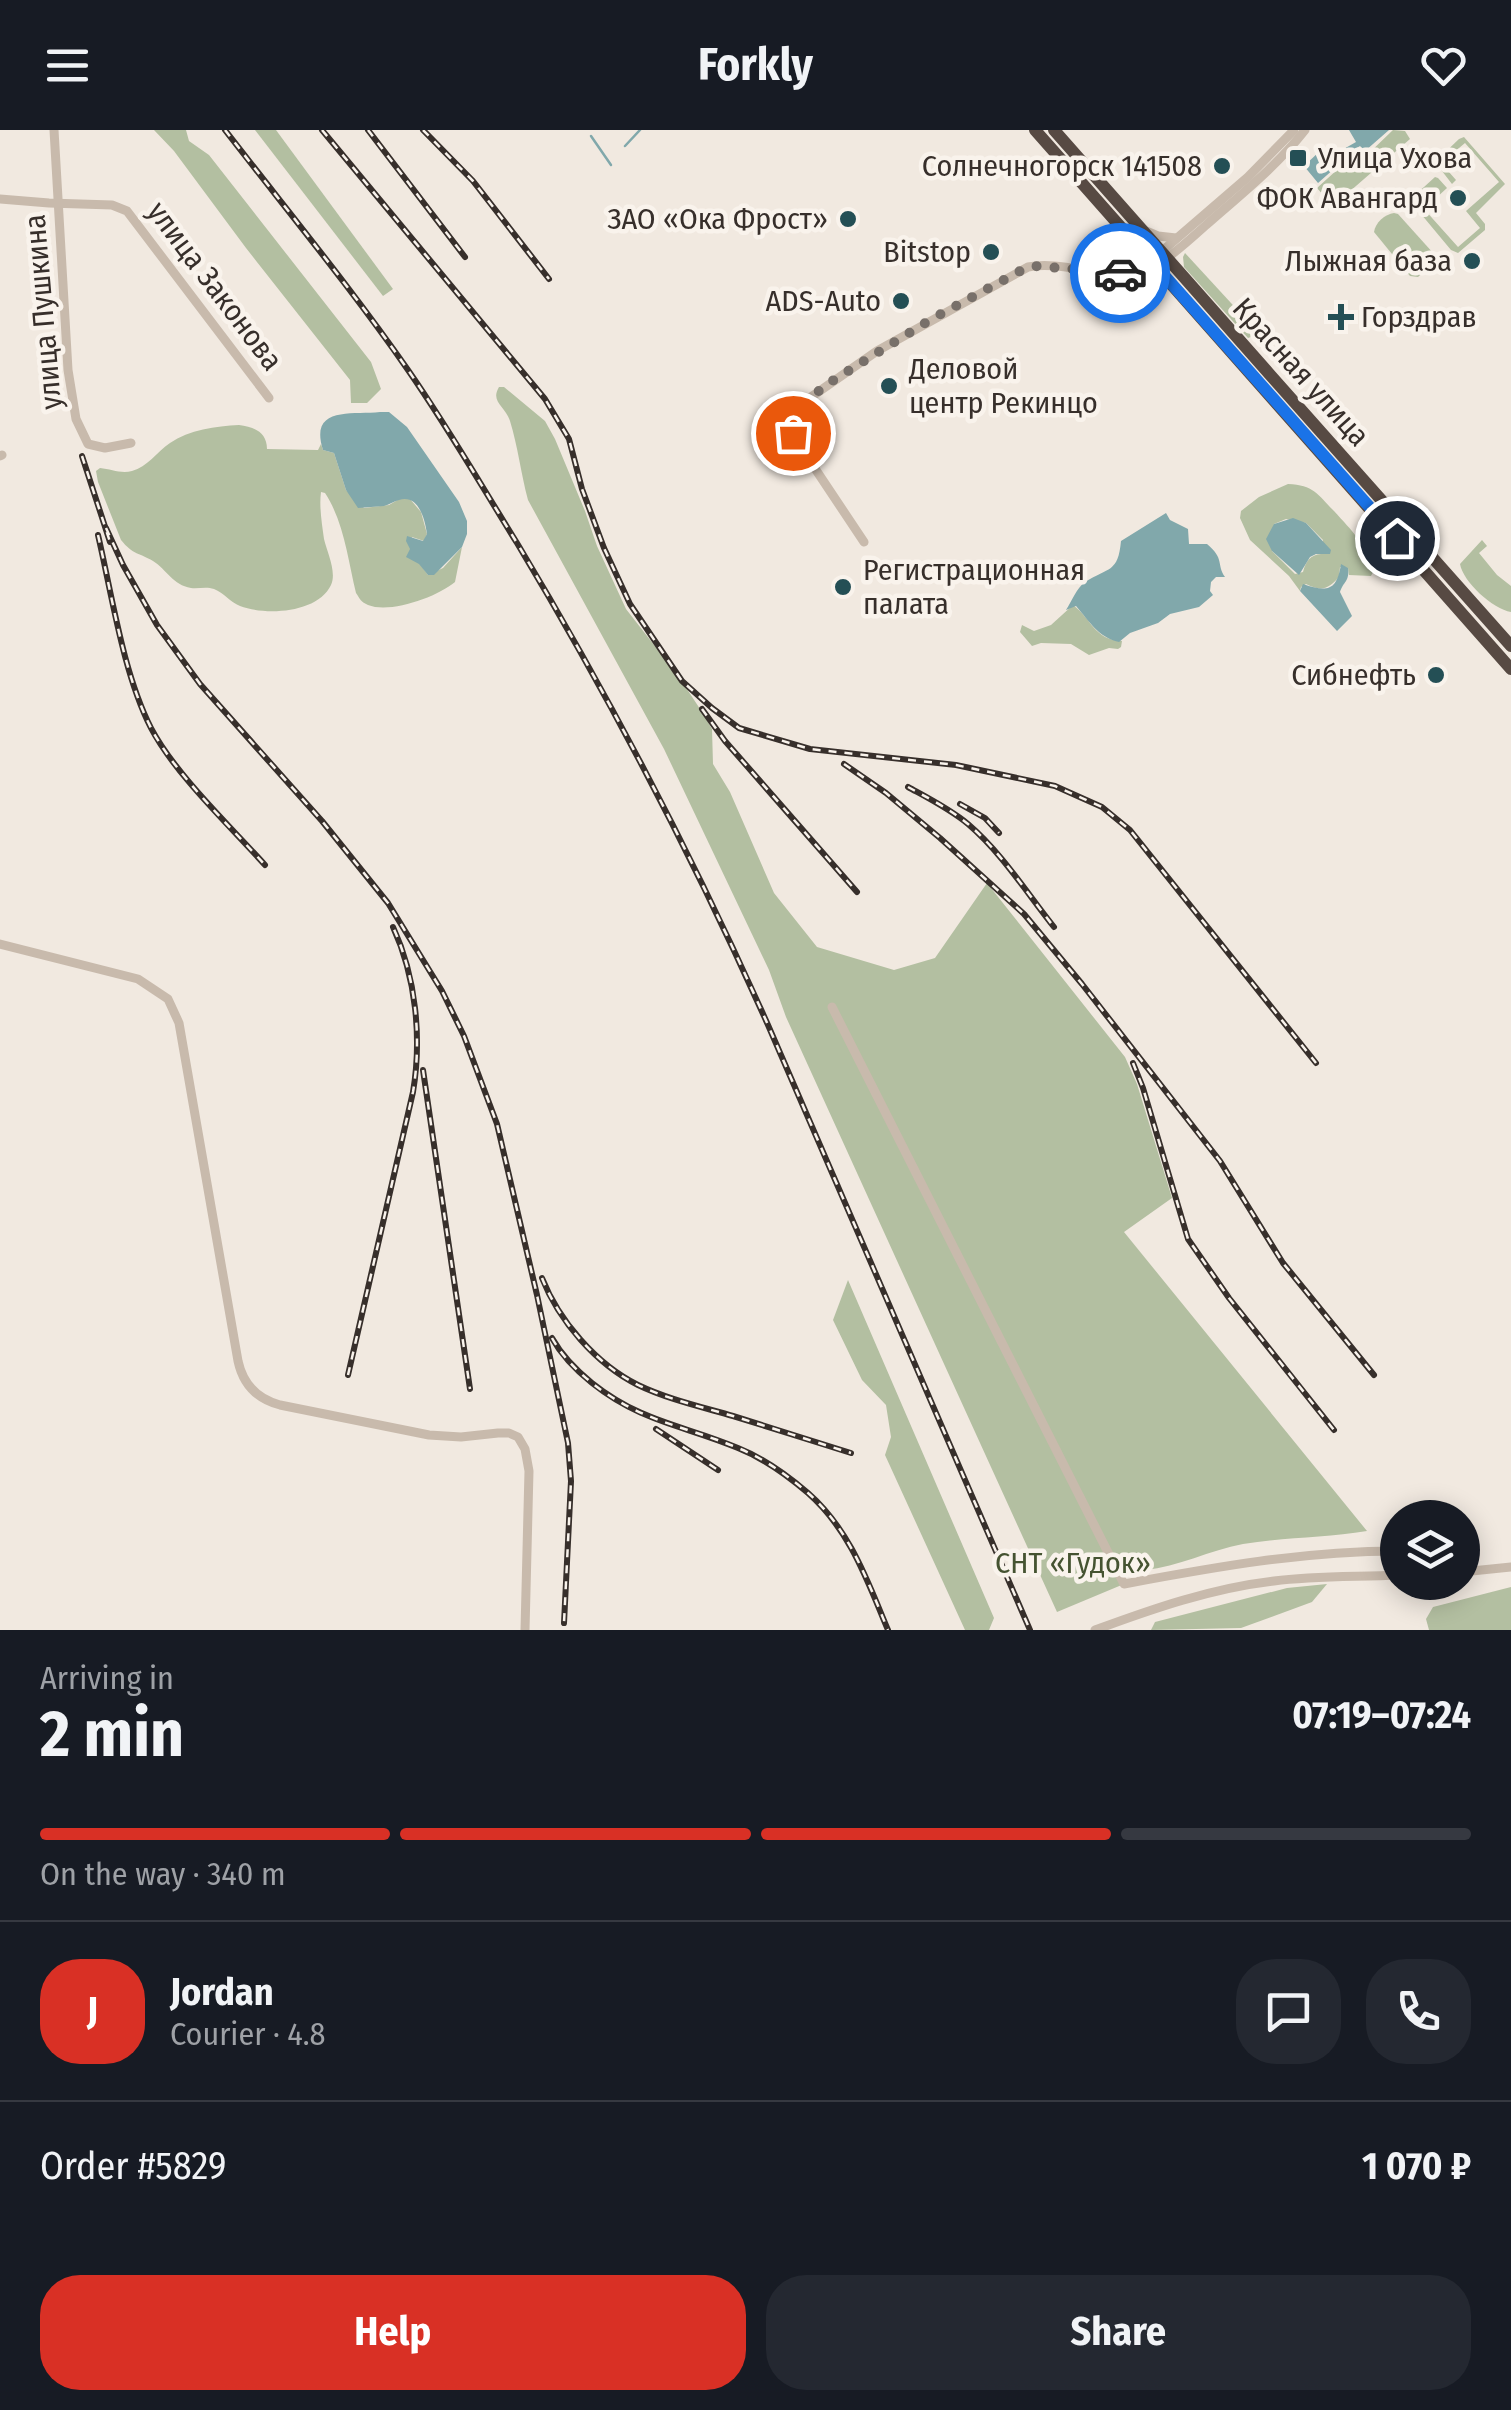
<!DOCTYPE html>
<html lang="en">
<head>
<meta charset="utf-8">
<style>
	:root { --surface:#171b24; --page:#242831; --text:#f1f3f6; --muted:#9ea1a6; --line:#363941; --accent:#d93025 }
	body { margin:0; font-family:"Fira Sans Condensed",sans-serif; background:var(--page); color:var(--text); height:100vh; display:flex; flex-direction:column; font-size:38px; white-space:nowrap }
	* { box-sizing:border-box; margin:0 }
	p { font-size:32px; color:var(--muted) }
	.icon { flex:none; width:55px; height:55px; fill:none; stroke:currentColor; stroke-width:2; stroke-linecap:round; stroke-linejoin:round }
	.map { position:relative; height:1500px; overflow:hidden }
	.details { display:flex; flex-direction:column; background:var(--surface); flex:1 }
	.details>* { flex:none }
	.fabs { position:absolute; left:1380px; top:1370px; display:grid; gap:20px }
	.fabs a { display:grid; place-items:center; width:100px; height:100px; border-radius:50%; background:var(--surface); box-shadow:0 5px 25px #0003; font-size:50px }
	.pin { position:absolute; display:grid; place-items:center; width:85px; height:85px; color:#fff; margin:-42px; border:5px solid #fff; border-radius:50%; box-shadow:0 2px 10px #0007 }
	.courier { position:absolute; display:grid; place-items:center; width:100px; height:100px; margin:-50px; border:8px solid #1a73e8; border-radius:50%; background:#fff; color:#222; box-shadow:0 2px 12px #0007 }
	.headline em { font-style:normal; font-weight:700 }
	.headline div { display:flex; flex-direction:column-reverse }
	.headline { display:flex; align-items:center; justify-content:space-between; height:170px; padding:0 40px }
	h1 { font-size:65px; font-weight:700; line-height:75px }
	.bar { display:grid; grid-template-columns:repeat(4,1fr); gap:15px 10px; align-content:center; height:120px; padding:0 40px }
	.bar i { height:12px; border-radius:8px; background:var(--line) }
	.bar .current { background:var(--accent) }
	.bar p { grid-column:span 4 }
	.line { display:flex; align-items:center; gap:25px; padding:0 40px; border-top:2px solid var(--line) }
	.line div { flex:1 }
	.round { display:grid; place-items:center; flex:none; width:105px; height:105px; border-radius:40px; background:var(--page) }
	.button { display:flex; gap:20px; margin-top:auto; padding:20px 40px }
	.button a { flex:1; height:115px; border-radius:40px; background:var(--accent); color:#fff; font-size:40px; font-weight:700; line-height:115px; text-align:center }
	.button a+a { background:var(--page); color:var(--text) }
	header { display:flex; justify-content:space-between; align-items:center; height:130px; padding:0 40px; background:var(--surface); font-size:45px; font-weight:700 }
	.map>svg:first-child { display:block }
	.green { fill:#b3bfa1; fill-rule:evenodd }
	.water { fill:#81a8ab }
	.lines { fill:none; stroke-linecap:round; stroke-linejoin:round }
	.stream { stroke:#81a8ab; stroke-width:2.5 }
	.minor { stroke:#c8baac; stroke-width:9 }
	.highway { stroke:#574a43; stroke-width:12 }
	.rail-casing { stroke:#372f2b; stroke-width:6 }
	.rail { stroke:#f9f3ec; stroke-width:2.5; stroke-dasharray:8; stroke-linecap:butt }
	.done { stroke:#78706a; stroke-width:10; stroke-dasharray:0 18 }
	.route { stroke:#1a73e8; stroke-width:12 }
	.poi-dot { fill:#244f55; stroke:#f9f3ec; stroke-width:4 }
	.labels { text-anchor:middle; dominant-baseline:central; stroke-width:9; stroke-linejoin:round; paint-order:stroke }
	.poi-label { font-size:30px; fill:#372f2b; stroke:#f9f3ec; text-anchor:end }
	.street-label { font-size:30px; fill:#372f2b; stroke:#f9f3ec }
	.park-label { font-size:30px; fill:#455331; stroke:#f9f3ec }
</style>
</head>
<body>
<header><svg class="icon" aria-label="menu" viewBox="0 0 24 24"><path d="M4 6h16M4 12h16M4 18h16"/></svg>Forkly<svg class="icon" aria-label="heart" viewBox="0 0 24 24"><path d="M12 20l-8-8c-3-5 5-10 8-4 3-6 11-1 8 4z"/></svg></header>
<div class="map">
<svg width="1511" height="1500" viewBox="0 0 1511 1500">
	<rect width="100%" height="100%" fill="#f1e9e0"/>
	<!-- green -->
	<g class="green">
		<polygon points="154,0 186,0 189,11 209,25 371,232 381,259 367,273 351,273 350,250 246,118 174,21"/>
		<polygon points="255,0 276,0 393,159 383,166"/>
		<polygon points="1393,0 1405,1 1410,9 1333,76 1317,58 1338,39 1336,34 1360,20 1366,26"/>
		<polygon points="1464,7 1505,54 1476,83 1485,94 1485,100 1458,123 1451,120 1411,72 1413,67 1435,47 1438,48 1447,58 1424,79 1458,117 1480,98 1466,81 1499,52 1465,13 1441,33 1456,50 1452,54 1435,32 1459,9"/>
		<path d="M1394 83 1398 84 1434 124 1433 133 1418 147 1410 146 1374 102C1375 93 1385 84 1394 83Z"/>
		<polygon points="1185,123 1254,198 1251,207 1248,208 1184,137 1183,127"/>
		<path d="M499 257H504L545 291 555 309 585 381 597 416 626 479 679 547 704 585 712 599 713 634 730 662 774 763 817 817 894 840 935 828 987 753 1125 927 1137 954 1172 1068 1124 1102 1367 1401C1326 1408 1284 1407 1243 1414 1210 1420 1178 1437 1145 1440 1134 1441 1124 1439 1114 1434L1124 1454 1057 1482 786 887 769 840 664 619 528 370C521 344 518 317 510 291 505 276 490 272 499 257Z"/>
		<path d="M239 295C254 297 267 302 267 319L318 320 321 314 323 320 334 323 346 360 364 378 389 375 401 368 410 369 421 382 427 404 424 411 412 407 410 420 428 445 443 438 462 417 455 452C437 467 390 484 368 475 361 472 360 469 356 463 348 430 344 392 325 363L321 362C319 377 322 394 324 409 327 422 337 442 331 455 318 483 266 486 240 476 230 472 224 463 214 459 206 456 199 459 191 458 173 455 167 440 153 431 140 423 133 425 121 410L98 352 96 341 100 338C111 339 121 344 132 341 147 337 157 322 170 313 189 300 216 296 239 295Z"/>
		<path d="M1288 354C1314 355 1318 365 1334 381 1353 402 1364 412 1374 440L1371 446 1349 445 1348 438 1340 437 1339 447C1328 459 1322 462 1306 454L1301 457 1300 461 1289 446 1250 410 1240 388 1241 381 1259 367ZM1286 389 1306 393 1323 410 1321 424C1310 425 1306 431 1303 442L1295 444 1272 421 1274 394Z"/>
		<path d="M1482 410 1487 416 1479 423 1497 445 1511 456V482C1493 479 1463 452 1460 434Z"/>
		<path d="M1073 475C1092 489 1094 510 1122 511L1121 517 1118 519 1109 518 1089 525 1071 514 1041 513 1032 516 1020 502 1022 495 1034 501 1051 495Z"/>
		<polygon points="848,1150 994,1488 989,1500 965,1500 885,1325 891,1307 886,1275 862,1250 833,1190"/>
		<polygon points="1327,1454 1312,1472 1241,1498 1151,1500 1155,1492 1287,1458"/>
		<polygon points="1511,1457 1511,1500 1429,1500 1426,1489 1433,1477"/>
	</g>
	<!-- water -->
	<g class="water">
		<polygon points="1349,0 1389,0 1365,21 1360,16 1332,33 1335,38 1318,53 1304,36 1320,21 1328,28 1356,12"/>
		<path d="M380 282H389L407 297 459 372 467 391V404L462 417 434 445H428L419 434 406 427 410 419 406 411 407 406 423 411 427 404C425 390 419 364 399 370 394 371 389 375 384 376 375 377 367 377 358 378L346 360 334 323 323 320C309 276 351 285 380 282Z"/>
		<path d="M1166 383 1170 390 1188 399 1189 414H1207C1225 429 1216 434 1225 447H1216L1211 452 1210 461 1213 465 1199 477 1170 484 1158 493 1130 503 1119 512C1098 507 1090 492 1076 476L1066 480C1072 471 1076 459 1085 452 1109 437 1118 443 1121 411Z"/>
		<polygon points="1293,388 1306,393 1331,420 1330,424 1316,424 1310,427 1299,445 1272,421 1266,409 1274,394"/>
		<path d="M1341 434 1348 438C1350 451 1343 452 1340 462L1352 486 1337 501 1300 461 1303 454C1326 462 1337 462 1341 434Z"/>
	</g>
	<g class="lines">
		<!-- stream -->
		<g class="stream">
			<polyline points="591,6 611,35"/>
			<polyline points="625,16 640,0"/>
		</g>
		<!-- minor -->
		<g class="minor">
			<polyline points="54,0 68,240 76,289 88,314 105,318 131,313"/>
			<polyline points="0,69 49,73 112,75 127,81 269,268"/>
			<polyline points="1146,101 1158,106 1176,108"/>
			<polyline points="1161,122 1248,47 1294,0"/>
			<polyline points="0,326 2,325"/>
			<path d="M864 412 796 310C791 297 790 284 801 274L877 221 1028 137C1061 130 1101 149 1135 143 1159 139 1187 112 1205 96 1240 65 1276 37 1305 0"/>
			<path d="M0 814 138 849 168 869 179 893 238 1231C243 1254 257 1269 280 1275L429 1305 461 1307 498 1303H509L518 1307 525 1319 529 1341 525 1500"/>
			<path d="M832 877 1124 1454C1215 1437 1304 1421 1398 1421"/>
			<polyline points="1462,1442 1511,1437"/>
			<path d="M1095 1500C1152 1479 1212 1458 1274 1451 1314 1446 1357 1447 1398 1445"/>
		</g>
		<!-- highway -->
		<g class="highway">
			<polyline points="1035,0 1511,539"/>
			<path d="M1054 0C1206 172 1358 345 1511 516"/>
		</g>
		<!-- rail casing -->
		<g class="rail-casing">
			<g id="rail">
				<path d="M225 0C286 79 351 158 408 240 447 296 481 355 517 413 610 568 694 729 768 895L1030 1500"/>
				<polyline points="322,0 545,269 569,309 582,359 604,418 630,474 682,551 712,578 739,598 810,619 956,635 1055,656 1102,677 1130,700 1316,933"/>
				<polyline points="368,0 465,127"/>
				<polyline points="423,0 473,51 549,149"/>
				<polyline points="82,326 110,412"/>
				<polyline points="106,398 123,435 157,495 200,554 322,691 388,773 442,861 464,906 497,994 537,1165 568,1313 571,1351 564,1493"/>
				<path d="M98 405C112 465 123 543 151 598 175 644 230 696 265 735"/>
				<polyline points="702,579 725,611 857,762"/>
				<polyline points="844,634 886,663 940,708 1024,784 1082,854 1220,1031 1283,1133 1374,1245"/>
				<path d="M908 657C928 668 950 679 968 694 1001 722 1027 763 1054 797"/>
				<polyline points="960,674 985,688 999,703"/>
				<polyline points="1133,933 1143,958 1188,1109 1229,1168 1334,1300"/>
				<polyline points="423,940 470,1259"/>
				<path d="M542 1148C559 1191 596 1234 638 1255 667 1269 702 1277 733 1286 772 1298 812 1311 851 1323"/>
				<path d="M552 1208C562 1226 576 1240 592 1253 641 1292 683 1295 738 1318 763 1328 787 1345 808 1363 850 1400 867 1450 888 1500"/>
				<path d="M348 1245 413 962C422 908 416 847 393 797"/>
				<polyline points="656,1299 718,1340"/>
			</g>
		</g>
		<!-- rail -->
		<use href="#rail" class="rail"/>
	</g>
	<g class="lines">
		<!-- done -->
		<polyline class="done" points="793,303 792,286 797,278 829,253 930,190 1022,140 1035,136 1120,143"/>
		<!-- route -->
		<polyline class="route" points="1120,143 1138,143 1154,134 1397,408"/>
	</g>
	<!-- markers -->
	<g class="poi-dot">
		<rect x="1288" y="18" width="20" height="20" rx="5"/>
		<circle cx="1222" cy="36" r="10"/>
		<circle cx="1458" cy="68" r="10"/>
		<circle cx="848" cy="89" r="10"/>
		<circle cx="991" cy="122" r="10"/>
		<circle cx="1472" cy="131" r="10"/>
		<circle cx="901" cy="171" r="10"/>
		<path d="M1336 172h10v10h10v10h-10v10h-10v-10h-10v-10h10z"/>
		<circle cx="889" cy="256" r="10"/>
		<circle cx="843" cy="457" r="10"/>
		<circle cx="1436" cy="545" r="10"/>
	</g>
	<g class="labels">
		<!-- poi labels -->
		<g class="poi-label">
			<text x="1318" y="28" text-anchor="start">Улица Ухова</text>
			<text x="1202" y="36">Солнечногорск 141508</text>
			<text x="1438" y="68">ФОК Авангард</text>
			<text x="828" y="89">ЗАО «Ока Фрост»</text>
			<text x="971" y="122">Bitstop</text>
			<text x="1452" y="131">Лыжная база</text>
			<text x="881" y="171">ADS-Auto</text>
			<text x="1361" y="187" text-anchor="start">Горздрав</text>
			<text x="909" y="239" text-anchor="start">Деловой<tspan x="909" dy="34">центр Рекинцо</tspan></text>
			<text x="863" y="440" text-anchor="start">Регистрационная<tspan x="863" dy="34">палата</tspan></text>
			<text x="1416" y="545">Сибнефть</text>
		</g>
		<!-- street labels -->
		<g class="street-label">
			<text transform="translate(215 156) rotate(53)">улица Законова</text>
			<text transform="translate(43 182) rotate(-95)">улица Пушкина</text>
			<text transform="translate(1301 242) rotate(48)">Красная улица</text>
		</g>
		<!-- park labels -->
		<g class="park-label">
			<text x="1073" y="1433">СНТ «Гудок»</text>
		</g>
	</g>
</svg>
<div class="fabs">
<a><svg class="icon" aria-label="layers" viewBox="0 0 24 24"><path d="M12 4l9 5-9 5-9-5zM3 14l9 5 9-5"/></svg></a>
</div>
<div class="pin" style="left:793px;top:303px;background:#ea580c"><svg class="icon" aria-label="bag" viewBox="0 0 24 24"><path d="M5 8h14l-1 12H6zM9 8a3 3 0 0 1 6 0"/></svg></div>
<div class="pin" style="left:1397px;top:408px;background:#1f2937"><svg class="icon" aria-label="home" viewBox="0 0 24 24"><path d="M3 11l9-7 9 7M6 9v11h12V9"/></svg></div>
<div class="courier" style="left:1120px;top:143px"><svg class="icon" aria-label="car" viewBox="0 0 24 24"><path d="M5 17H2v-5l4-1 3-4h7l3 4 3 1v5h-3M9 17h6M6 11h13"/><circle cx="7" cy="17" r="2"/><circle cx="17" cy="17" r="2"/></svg></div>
</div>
<section class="details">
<div class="headline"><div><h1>2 min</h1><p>Arriving in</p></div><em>07:19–07:24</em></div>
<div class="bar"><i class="current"></i><i class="current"></i><i class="current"></i><i></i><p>On the way · 340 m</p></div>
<div class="line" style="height:180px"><b class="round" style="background:var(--accent);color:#fff">J</b><div><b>Jordan</b><p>Courier · 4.8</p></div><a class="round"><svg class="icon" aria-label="chat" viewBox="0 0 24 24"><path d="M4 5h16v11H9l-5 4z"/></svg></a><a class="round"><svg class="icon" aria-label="phone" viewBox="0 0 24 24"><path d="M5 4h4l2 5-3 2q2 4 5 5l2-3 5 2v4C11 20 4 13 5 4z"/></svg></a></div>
<div class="line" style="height:130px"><div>Order #5829</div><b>1 070 ₽</b></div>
<div class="button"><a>Help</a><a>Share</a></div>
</section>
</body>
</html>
